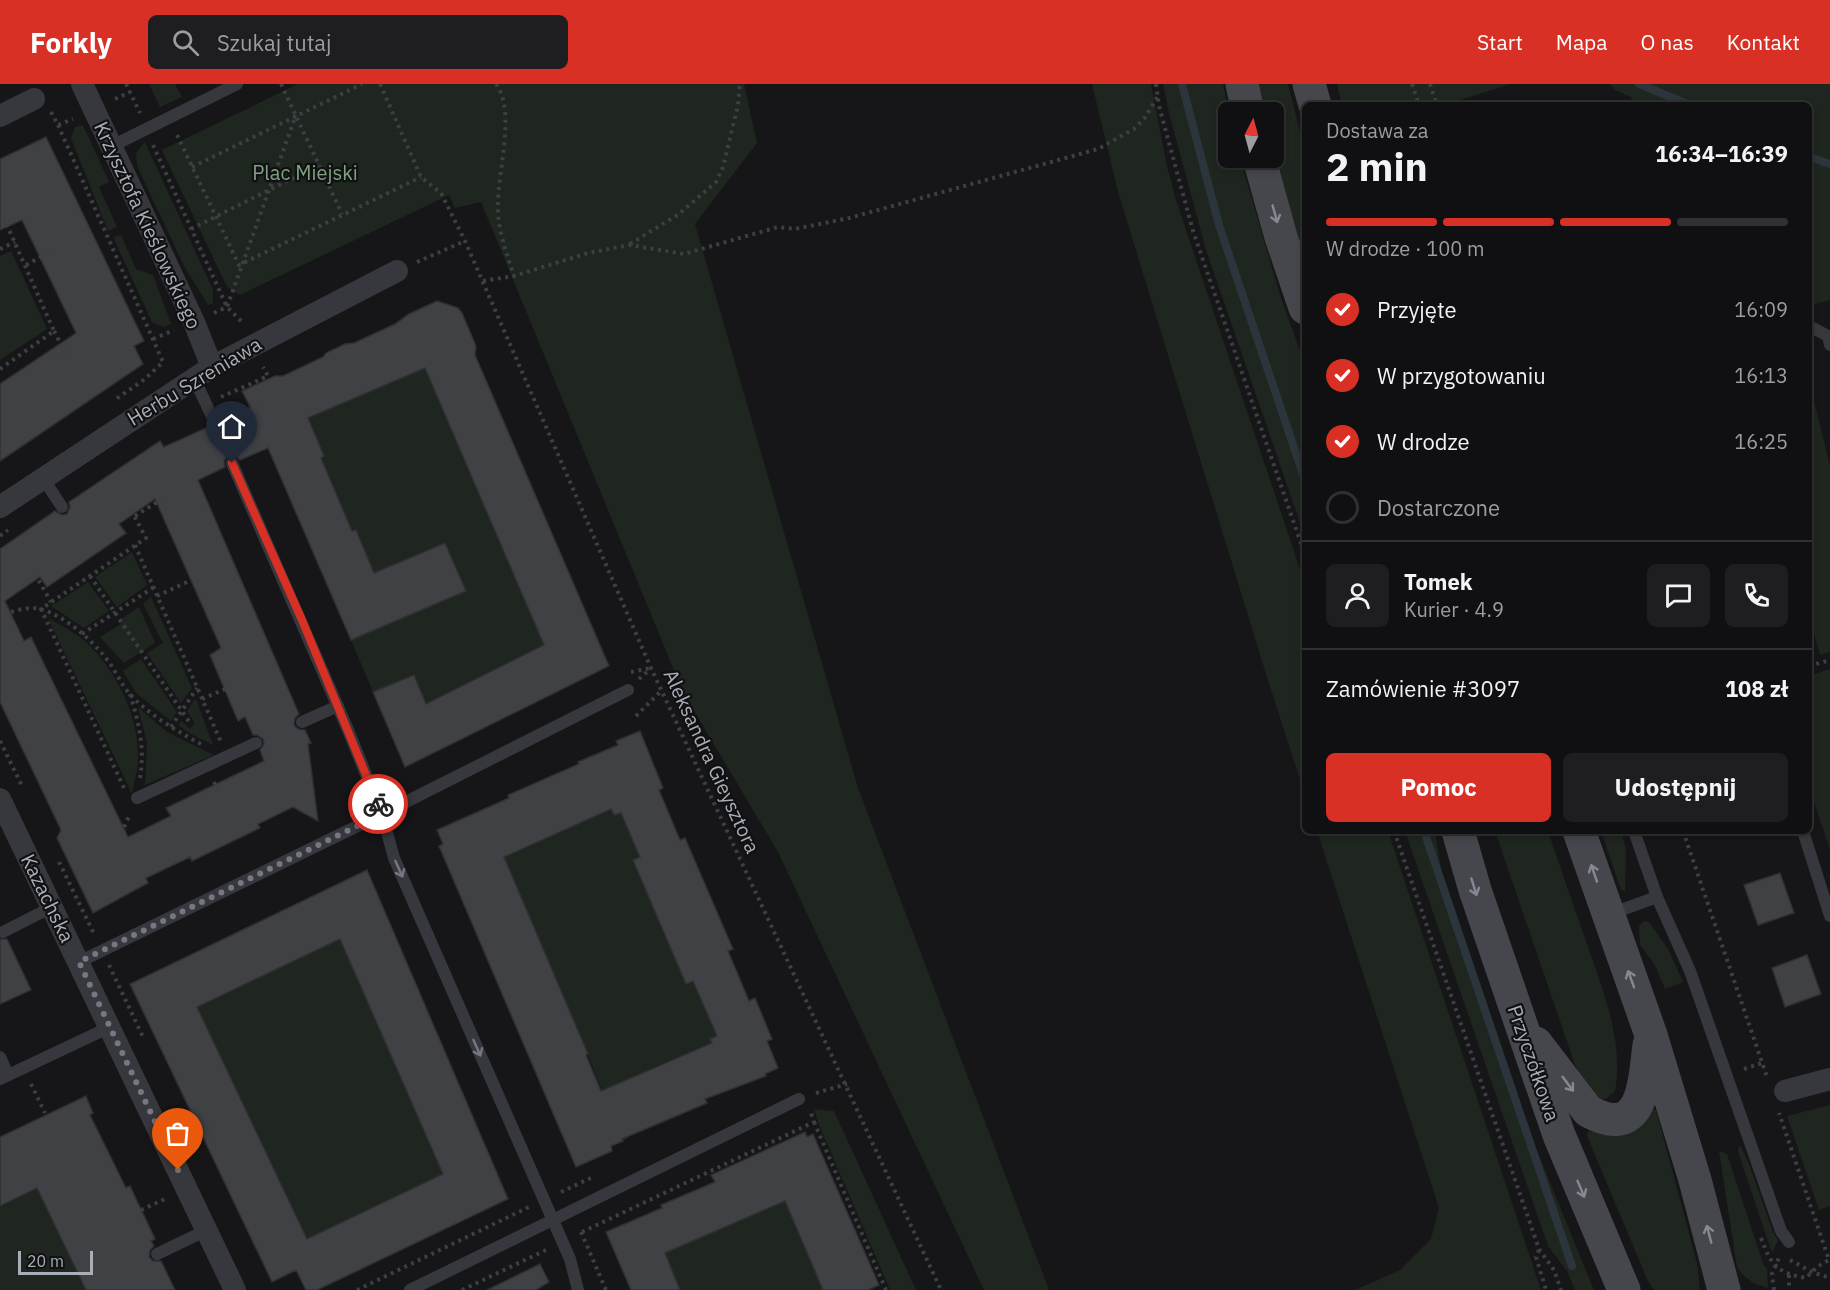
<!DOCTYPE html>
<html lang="pl">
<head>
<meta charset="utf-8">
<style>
	:root { --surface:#101012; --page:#1e1e20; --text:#f1f3f6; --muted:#9c9d9f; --line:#303032; --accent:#d93025 }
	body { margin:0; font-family:"IBM Plex Sans",sans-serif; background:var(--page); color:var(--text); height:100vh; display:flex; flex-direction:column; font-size:22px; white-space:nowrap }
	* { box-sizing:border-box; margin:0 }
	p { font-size:20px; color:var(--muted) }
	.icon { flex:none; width:33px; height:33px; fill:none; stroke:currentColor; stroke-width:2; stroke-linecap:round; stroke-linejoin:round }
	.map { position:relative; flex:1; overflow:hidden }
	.sheet { position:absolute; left:1302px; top:18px; width:510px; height:732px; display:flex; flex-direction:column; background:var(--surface); border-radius:9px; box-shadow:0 3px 9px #0003,0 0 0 2px var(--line) }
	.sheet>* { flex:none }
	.needle { width:39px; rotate:6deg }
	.controls { position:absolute; left:1218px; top:18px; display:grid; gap:12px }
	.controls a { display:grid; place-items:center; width:66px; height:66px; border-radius:9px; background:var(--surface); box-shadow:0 3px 9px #0003,0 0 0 2px var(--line); font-size:30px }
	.scale { position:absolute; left:18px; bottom:15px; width:75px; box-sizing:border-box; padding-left:6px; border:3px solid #a8adb8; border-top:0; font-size:16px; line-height:21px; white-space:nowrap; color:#a8adb8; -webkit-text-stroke:4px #111113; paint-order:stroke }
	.pin { position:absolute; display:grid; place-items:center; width:51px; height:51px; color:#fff; margin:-62px -26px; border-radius:50% 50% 50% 0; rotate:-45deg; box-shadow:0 0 6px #0007 }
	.pin .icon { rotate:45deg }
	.courier { position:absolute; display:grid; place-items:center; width:60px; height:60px; margin:-30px; border:4px solid #d93025; border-radius:50%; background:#fff; color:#222; box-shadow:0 2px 8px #0007 }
	.overview em { font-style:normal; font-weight:700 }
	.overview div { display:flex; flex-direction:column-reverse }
	.overview { display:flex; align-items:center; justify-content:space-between; height:102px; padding:0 24px }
	h1 { font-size:39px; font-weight:700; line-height:45px }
	.bar { display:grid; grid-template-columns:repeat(4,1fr); gap:9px 6px; align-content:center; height:72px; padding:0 24px }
	.bar i { height:8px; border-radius:4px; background:var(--line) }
	.bar .active { background:var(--accent) }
	.bar p { grid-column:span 4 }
	.line { display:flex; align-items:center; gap:15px; padding:0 24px; border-top:2px solid var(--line) }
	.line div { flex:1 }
	.round { display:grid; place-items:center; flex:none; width:63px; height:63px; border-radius:9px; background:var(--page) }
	ol { padding:0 24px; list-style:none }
	li { display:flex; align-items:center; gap:18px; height:66px }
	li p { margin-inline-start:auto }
	li .icon { padding:6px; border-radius:50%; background:var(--accent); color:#fff; stroke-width:4 }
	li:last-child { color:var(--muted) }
	li i { width:33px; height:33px; border:3px solid var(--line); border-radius:50% }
	.button { display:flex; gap:12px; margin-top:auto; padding:12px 24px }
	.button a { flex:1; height:69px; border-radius:9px; background:var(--accent); color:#fff; font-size:24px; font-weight:700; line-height:69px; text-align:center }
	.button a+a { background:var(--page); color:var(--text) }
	header { display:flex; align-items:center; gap:36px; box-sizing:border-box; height:84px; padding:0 30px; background:var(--accent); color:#fff }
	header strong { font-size:28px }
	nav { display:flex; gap:33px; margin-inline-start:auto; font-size:21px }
	.search { width:420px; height:54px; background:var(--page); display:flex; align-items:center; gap:15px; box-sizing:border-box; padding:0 21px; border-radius:9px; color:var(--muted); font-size:22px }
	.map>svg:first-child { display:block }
	.green { fill:#1e261f }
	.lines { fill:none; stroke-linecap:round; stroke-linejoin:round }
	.stream { stroke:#2c353c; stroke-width:8 }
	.building { fill:#404145; stroke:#303034; stroke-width:1.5; fill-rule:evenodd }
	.path { stroke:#3d3f44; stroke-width:4; stroke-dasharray:3 4.5; stroke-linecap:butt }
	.lane { stroke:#37383d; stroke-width:12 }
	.street { stroke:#37383d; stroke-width:22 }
	.secondary { stroke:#45474d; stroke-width:33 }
	.oneway { stroke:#858993 }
	.oneway2 { stroke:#757881 }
	.done { stroke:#757880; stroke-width:6; stroke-dasharray:0 10.8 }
	.route { stroke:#d93025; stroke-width:8 }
	.labels { text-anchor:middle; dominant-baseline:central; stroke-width:4.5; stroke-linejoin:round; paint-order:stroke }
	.park-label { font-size:20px; fill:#7fa381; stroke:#111113 }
	.street-label { font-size:20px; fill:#a8adb8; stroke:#111113 }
</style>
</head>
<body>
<header>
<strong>Forkly</strong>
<div class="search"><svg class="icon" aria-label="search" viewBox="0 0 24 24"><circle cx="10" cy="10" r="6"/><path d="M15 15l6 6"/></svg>Szukaj tutaj</div>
<nav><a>Start</a><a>Mapa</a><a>O nas</a><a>Kontakt</a></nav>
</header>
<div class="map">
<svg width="1830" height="1206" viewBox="0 0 1830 1206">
	<rect width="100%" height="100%" fill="#161618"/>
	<!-- green -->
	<g class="green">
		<polygon points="149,0 175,0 182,13 160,23"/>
		<polygon points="298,0 744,0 757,59 695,140 858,704 1049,1206 984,1206 778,768 683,608 481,118 455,124 449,111 240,211 227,203 162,66"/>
		<polygon points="1092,0 1151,0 1167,82 1176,116 1305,500 1305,711 1266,590 1118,108"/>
		<polygon points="1163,0 1223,0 1229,28 1228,74 1240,74 1280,211 1305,281 1305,453 1206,166 1169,29"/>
		<polygon points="1255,0 1288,0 1305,68 1305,179 1274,74 1274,28 1261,28"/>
		<polygon points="1337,0 1510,0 1445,21 1342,21"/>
		<polygon points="1610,0 1830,0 1830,216 1809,222 1809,21 1633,21 1631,13 1615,6"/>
		<polygon points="83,41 109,98 99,103 117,143 108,147 71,54 75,43"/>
		<polygon points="145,58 213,206 213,219 208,221 184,182 137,82 136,69"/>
		<polygon points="121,151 136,185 153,191 171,240 163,243 152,238 113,153"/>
		<polygon points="11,167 47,245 0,276 0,172"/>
		<polygon points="422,279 424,284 430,282 548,560 451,615 448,609 426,620 413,591 373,608 351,556 466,507 445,459 400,478 376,495 356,446 352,447 325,382 315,376 324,372 316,354 302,337 417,287"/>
		<polygon points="1809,297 1830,382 1830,568 1820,571 1809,532"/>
		<polygon points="132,468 147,501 117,523 95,493"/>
		<polygon points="88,498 109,527 84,544 51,522"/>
		<polygon points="151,513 192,604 181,619 147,569 163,559 143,520"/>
		<polygon points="139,523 155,559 124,579 100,553 121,540 119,536"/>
		<path d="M48 534C58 540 70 546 80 553 113 580 140 631 138 674 138 686 134 699 132 710Z"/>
		<polygon points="141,575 177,628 171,637 137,610 123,587"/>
		<polygon points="1830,585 1830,765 1809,704 1809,592"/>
		<polygon points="196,614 196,615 213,661 191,650 178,641 181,637 190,645 195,639 187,627"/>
		<polygon points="138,623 167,648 214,671 145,701 147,659"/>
		<polygon points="606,713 614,731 621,729 640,773 633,776 660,839 693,897 717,952 710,955 731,1004 700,985 693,967 651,984 648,986 650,990 641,989 624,997 635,1049 623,1057 551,882 501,774"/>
		<polygon points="1317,747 1388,747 1541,1206 1355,1206 1400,1186 1431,1155 1439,1124"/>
		<polygon points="1405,747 1435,747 1443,798 1537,1067 1594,1206 1575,1206 1567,1187 1548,1162"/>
		<path d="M1495 747H1547L1551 756C1563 791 1575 826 1587 860 1603 906 1624 958 1615 1007L1606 1015H1597L1582 997 1574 978Z"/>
		<polygon points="1601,747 1621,747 1626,766 1625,807 1621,806"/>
		<polygon points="1644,837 1649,838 1668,865 1683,898 1665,905 1655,881 1640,861 1639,842"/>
		<polygon points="343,847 400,991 431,1063 462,1081 308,1155 303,1146 299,1148 300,1139 197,923 338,856"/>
		<polygon points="1830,1021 1830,1122 1819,1126 1787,1032"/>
		<polygon points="814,1025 834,1027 916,1206 890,1206 819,1041"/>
		<polygon points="1652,1025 1656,1026 1697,1179 1700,1206 1654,1206 1647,1195 1587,1052 1588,1047 1598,1048"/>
		<polygon points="1740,1061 1749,1080 1773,1148 1778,1156 1772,1169 1738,1067"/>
		<path d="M1719 1067 1727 1070 1764 1182 1767 1184 1768 1204C1753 1200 1745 1195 1737 1183Z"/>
		<polygon points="37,1104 86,1206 0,1206 0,1122"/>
		<polygon points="785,1117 823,1206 680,1206 665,1169"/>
	</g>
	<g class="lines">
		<!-- stream -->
		<g class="stream">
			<polyline points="1182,0 1219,141 1305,396"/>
			<polyline points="1639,0 1690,21"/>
			<polyline points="1809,73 1830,80"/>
			<polyline points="1424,747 1572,1182"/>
		</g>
	</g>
	<!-- building -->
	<g class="building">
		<polygon points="46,53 144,257 134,262 143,280 0,377 0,300 76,249 22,136 0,146 0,75"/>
		<path d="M437 217 458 224 462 229 476 262 475 271 609 582 405 683 373 608 414 591 426 620 544 561 425 284 308 334 324 372 321 374 352 447 356 446 374 489 445 459 466 507 351 556 268 364 240 376 234 371 228 372 224 377 225 383 198 396 299 630 295 634 294 641 298 645 305 646 311 659 308 660 318 737 293 723 258 740 260 744 192 777 190 773 146 794 148 799 93 829 57 754 61 746 0 618V465L55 427 62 431 67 430 70 423 69 418 160 357 164 363 208 343 214 347 219 346 223 340 222 336 250 323 242 307 275 292H283L323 273 326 269 345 260 354 259 395 240 409 230ZM155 415 221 564 210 571 238 637 245 633 253 651H257L263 655 264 660 260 666 264 677 166 724 171 732 128 753 31 553 24 557 5 517 40 493 47 503 72 486 126 449 119 440Z"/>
		<path d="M640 647 663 704 659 706 680 756 685 754 733 865 728 867 749 917 755 914 772 955 767 957 778 984 765 990 766 992 705 1015 707 1019 622 1055 623 1057 611 1062 612 1067 576 1083 439 762 443 760 437 746 509 714 508 711 579 680 578 678 618 661 616 657ZM611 725 614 731 621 729 640 773 633 776 656 830 686 900 693 897 717 952 710 955 712 959 601 1007 586 971 588 970 504 773Z"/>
		<path d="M367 786 508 1115 317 1206H306L296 1186 272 1198 130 900ZM340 855 443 1090 307 1155 197 923Z"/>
		<polygon points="1780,789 1794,829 1758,841 1744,801"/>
		<polygon points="0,855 7,855 31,906 0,920"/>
		<polygon points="1807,871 1821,910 1785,923 1772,884"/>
		<polygon points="86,1012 93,1029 90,1031 126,1104 130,1102 155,1155 151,1157 154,1162 150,1166 149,1173 153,1177 161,1177 175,1206 86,1206 37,1104 0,1122 0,1053"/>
		<polygon points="805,1048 807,1053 813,1050 879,1201 868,1206 823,1206 785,1117 665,1169 680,1206 631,1206 606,1148 662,1124 661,1121 715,1098 711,1091"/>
		<polygon points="540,1180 549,1198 536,1206 487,1206"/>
	</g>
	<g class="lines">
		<!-- path -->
		<g class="path">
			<polyline points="126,0 140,29"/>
			<polyline points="281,0 342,130"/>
			<polyline points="380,0 421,93 441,109 465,157 651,584 941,1206"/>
			<path d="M496 0C516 27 498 87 498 119 497 144 506 168 514 192"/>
			<polyline points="1156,0 1159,22 1193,147 1305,471"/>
			<polyline points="1412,0 1419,21"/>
			<polyline points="1430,0 1437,21"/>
			<polyline points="115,15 130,8"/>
			<polyline points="51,28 58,41 73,35"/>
			<polyline points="58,41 163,278 145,295 116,315"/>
			<polyline points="177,51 239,181 421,93"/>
			<polyline points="153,61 227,223 244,240"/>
			<polyline points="192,83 362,0"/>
			<polyline points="191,145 319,81"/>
			<polyline points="630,160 679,130 716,98 723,83 738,21 740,0"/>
			<polyline points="0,165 15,158"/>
			<polyline points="417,178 465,157"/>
			<polyline points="26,181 50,168"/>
			<polyline points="483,197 514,192 588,169 630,161 684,170 778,143 795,145 849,134 1098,65 1134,45 1144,35 1158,12"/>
			<polyline points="214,229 227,223 296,31"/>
			<polyline points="54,247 66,270"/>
			<polyline points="153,255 174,246"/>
			<polyline points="0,285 54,247 2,130"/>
			<polyline points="221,313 268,292 263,283"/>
			<polyline points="135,432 162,415"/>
			<polyline points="0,452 8,446"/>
			<polyline points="135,461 221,658"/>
			<polyline points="35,490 51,518"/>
			<polyline points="90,492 190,639"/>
			<polyline points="157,512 187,498"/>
			<path d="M4 530C15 527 28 522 40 525 66 532 93 557 109 578 116 588 121 600 129 609 146 629 181 650 205 662"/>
			<polyline points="82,550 154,503"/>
			<polyline points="1809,582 1830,576"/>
			<polyline points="631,588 651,584"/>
			<polyline points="639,595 651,584"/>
			<path d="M130 610C139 640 145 663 140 694"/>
			<polyline points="202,615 232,602"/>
			<polyline points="636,632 662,606"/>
			<polyline points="171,643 197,604"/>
			<polyline points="0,657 23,704"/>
			<polyline points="214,698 218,707"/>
			<polyline points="124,704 41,525 146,454 131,426"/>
			<polyline points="1394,747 1539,1165 1554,1186 1561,1206"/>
			<polyline points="1683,747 1767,993"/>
			<polyline points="121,750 130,730"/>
			<polyline points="59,778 94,850"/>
			<polyline points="109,881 143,953"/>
			<polyline points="1744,985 1762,979"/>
			<polyline points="31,1000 45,1029"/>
			<polyline points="816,1009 847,1000"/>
			<polyline points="814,1038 886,1206"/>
			<polyline points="561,1108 595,1092"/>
			<polyline points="141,1126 165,1115"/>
			<polyline points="581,1148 606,1206"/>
			<polyline points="582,1148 814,1038 811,1029"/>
			<path d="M1761 1154C1771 1181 1777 1189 1806 1194L1817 1183 1829 1176 1779 1029"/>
			<polyline points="1539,1166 1536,1173 1546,1206"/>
			<polyline points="1790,1176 1812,1188 1830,1194"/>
			<polyline points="1789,1191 1789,1202"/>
			<polyline points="357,1206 529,1123"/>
			<polyline points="462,1206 548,1165"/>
			<polyline points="1774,1206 1772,1190 1780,1171"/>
		</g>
		<!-- lane -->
		<g class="lane">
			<polyline points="112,62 237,0"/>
			<polyline points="1809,242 1828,252 1830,261"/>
			<polyline points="194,294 215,339"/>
			<polyline points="232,379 348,646 382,730 394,774 570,1175 578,1206"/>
			<polyline points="43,394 62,423"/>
			<polyline points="302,638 338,622"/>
			<polyline points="137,714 256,659"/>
			<polyline points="1634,747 1657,813 1690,887 1781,1147 1789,1158"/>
			<polyline points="1803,747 1830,832"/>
			<polyline points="1610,830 1657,813"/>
			<polyline points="3,848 52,823"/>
			<polyline points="79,878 382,730 628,606"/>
			<polyline points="0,973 8,991"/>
			<polyline points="0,995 110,943"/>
			<polyline points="157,1170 207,1146"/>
			<polyline points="410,1206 799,1015"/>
		</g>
		<!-- street -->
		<g class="street">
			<polyline points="82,0 194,238 212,283"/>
			<polyline points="0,32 34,15"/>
			<polyline points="0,423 212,283 397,187"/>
			<polyline points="0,715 235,1206"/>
			<polyline points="1785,1007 1830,995"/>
		</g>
		<!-- secondary -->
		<g class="secondary">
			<polyline points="1242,0 1248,28"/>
			<polyline points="1309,0 1315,21"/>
			<polyline points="1259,74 1281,153 1305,224"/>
			<polyline points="1458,747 1475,806 1559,1051 1624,1206"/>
			<polyline points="1579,747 1651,951 1695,1096 1724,1206"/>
			<path d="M1536 959 1588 1027C1644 1058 1644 998 1649 961"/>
		</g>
	</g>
	<!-- one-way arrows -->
	<defs><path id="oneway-shaft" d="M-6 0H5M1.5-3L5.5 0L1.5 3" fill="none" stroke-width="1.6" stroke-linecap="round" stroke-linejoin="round" transform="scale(1.5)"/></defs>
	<g class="oneway">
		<use href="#oneway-shaft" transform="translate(1275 130) rotate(74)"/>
		<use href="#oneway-shaft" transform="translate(1594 789) rotate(-109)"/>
		<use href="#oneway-shaft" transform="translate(1474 803) rotate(73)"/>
		<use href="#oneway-shaft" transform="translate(1631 895) rotate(-110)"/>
		<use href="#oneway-shaft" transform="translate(1568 1000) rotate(53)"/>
		<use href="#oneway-shaft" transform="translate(1581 1105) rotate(67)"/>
		<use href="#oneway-shaft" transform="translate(1709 1150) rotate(-105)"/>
	</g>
	<g class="oneway2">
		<use href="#oneway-shaft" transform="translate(399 785) rotate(66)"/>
		<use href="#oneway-shaft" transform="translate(477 964) rotate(66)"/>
	</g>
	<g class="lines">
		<!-- done -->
		<polyline class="done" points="178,1086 79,878 382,730 378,720"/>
		<!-- route -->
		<polyline class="route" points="232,379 302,536 378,720"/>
	</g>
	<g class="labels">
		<!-- park labels -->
		<g class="park-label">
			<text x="305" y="88">Plac Miejski</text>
		</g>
		<!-- street labels -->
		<g class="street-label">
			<text transform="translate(148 141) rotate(65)">Krzysztofa Kieślowskiego</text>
			<text transform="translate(194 297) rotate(-31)">Herbu Szreniawa</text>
			<text transform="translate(712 677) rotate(65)">Aleksandra Gieysztora</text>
			<text transform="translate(48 814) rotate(64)">Kazachska</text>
			<text transform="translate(1534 979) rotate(71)">Przyczółkowa</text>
		</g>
	</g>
</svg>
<div class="controls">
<a><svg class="needle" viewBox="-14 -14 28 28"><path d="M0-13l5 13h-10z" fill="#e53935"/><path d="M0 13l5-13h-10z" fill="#9c9d9f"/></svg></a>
</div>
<div class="scale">20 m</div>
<div class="pin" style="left:178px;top:1086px;background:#ea580c"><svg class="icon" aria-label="bag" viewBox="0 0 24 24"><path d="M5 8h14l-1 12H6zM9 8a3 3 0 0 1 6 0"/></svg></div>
<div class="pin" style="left:232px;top:379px;background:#1f2937"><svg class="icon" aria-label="home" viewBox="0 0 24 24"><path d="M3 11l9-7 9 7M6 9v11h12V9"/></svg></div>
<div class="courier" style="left:378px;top:720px"><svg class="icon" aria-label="bike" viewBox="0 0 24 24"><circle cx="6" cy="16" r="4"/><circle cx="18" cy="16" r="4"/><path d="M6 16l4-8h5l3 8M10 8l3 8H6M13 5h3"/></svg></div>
<section class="sheet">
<div class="overview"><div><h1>2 min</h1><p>Dostawa za</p></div><em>16:34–16:39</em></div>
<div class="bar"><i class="active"></i><i class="active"></i><i class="active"></i><i></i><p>W drodze · 100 m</p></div>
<ol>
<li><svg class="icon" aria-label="check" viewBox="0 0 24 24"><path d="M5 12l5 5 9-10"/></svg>Przyjęte<p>16:09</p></li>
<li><svg class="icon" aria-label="check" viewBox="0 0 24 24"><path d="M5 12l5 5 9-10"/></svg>W przygotowaniu<p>16:13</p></li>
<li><svg class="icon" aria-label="check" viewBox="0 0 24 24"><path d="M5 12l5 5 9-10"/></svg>W drodze<p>16:25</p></li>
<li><i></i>Dostarczone</li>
</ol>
<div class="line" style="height:108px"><a class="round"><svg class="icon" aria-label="person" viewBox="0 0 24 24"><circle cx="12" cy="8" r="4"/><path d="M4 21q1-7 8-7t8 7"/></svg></a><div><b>Tomek</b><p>Kurier · 4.9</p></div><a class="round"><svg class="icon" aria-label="chat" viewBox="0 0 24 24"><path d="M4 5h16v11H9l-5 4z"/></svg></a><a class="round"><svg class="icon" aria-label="phone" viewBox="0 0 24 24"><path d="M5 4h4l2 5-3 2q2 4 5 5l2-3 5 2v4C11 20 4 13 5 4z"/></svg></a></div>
<div class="line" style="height:78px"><div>Zamówienie #3097</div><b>108 zł</b></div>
<div class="button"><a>Pomoc</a><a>Udostępnij</a></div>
</section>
</div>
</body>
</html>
